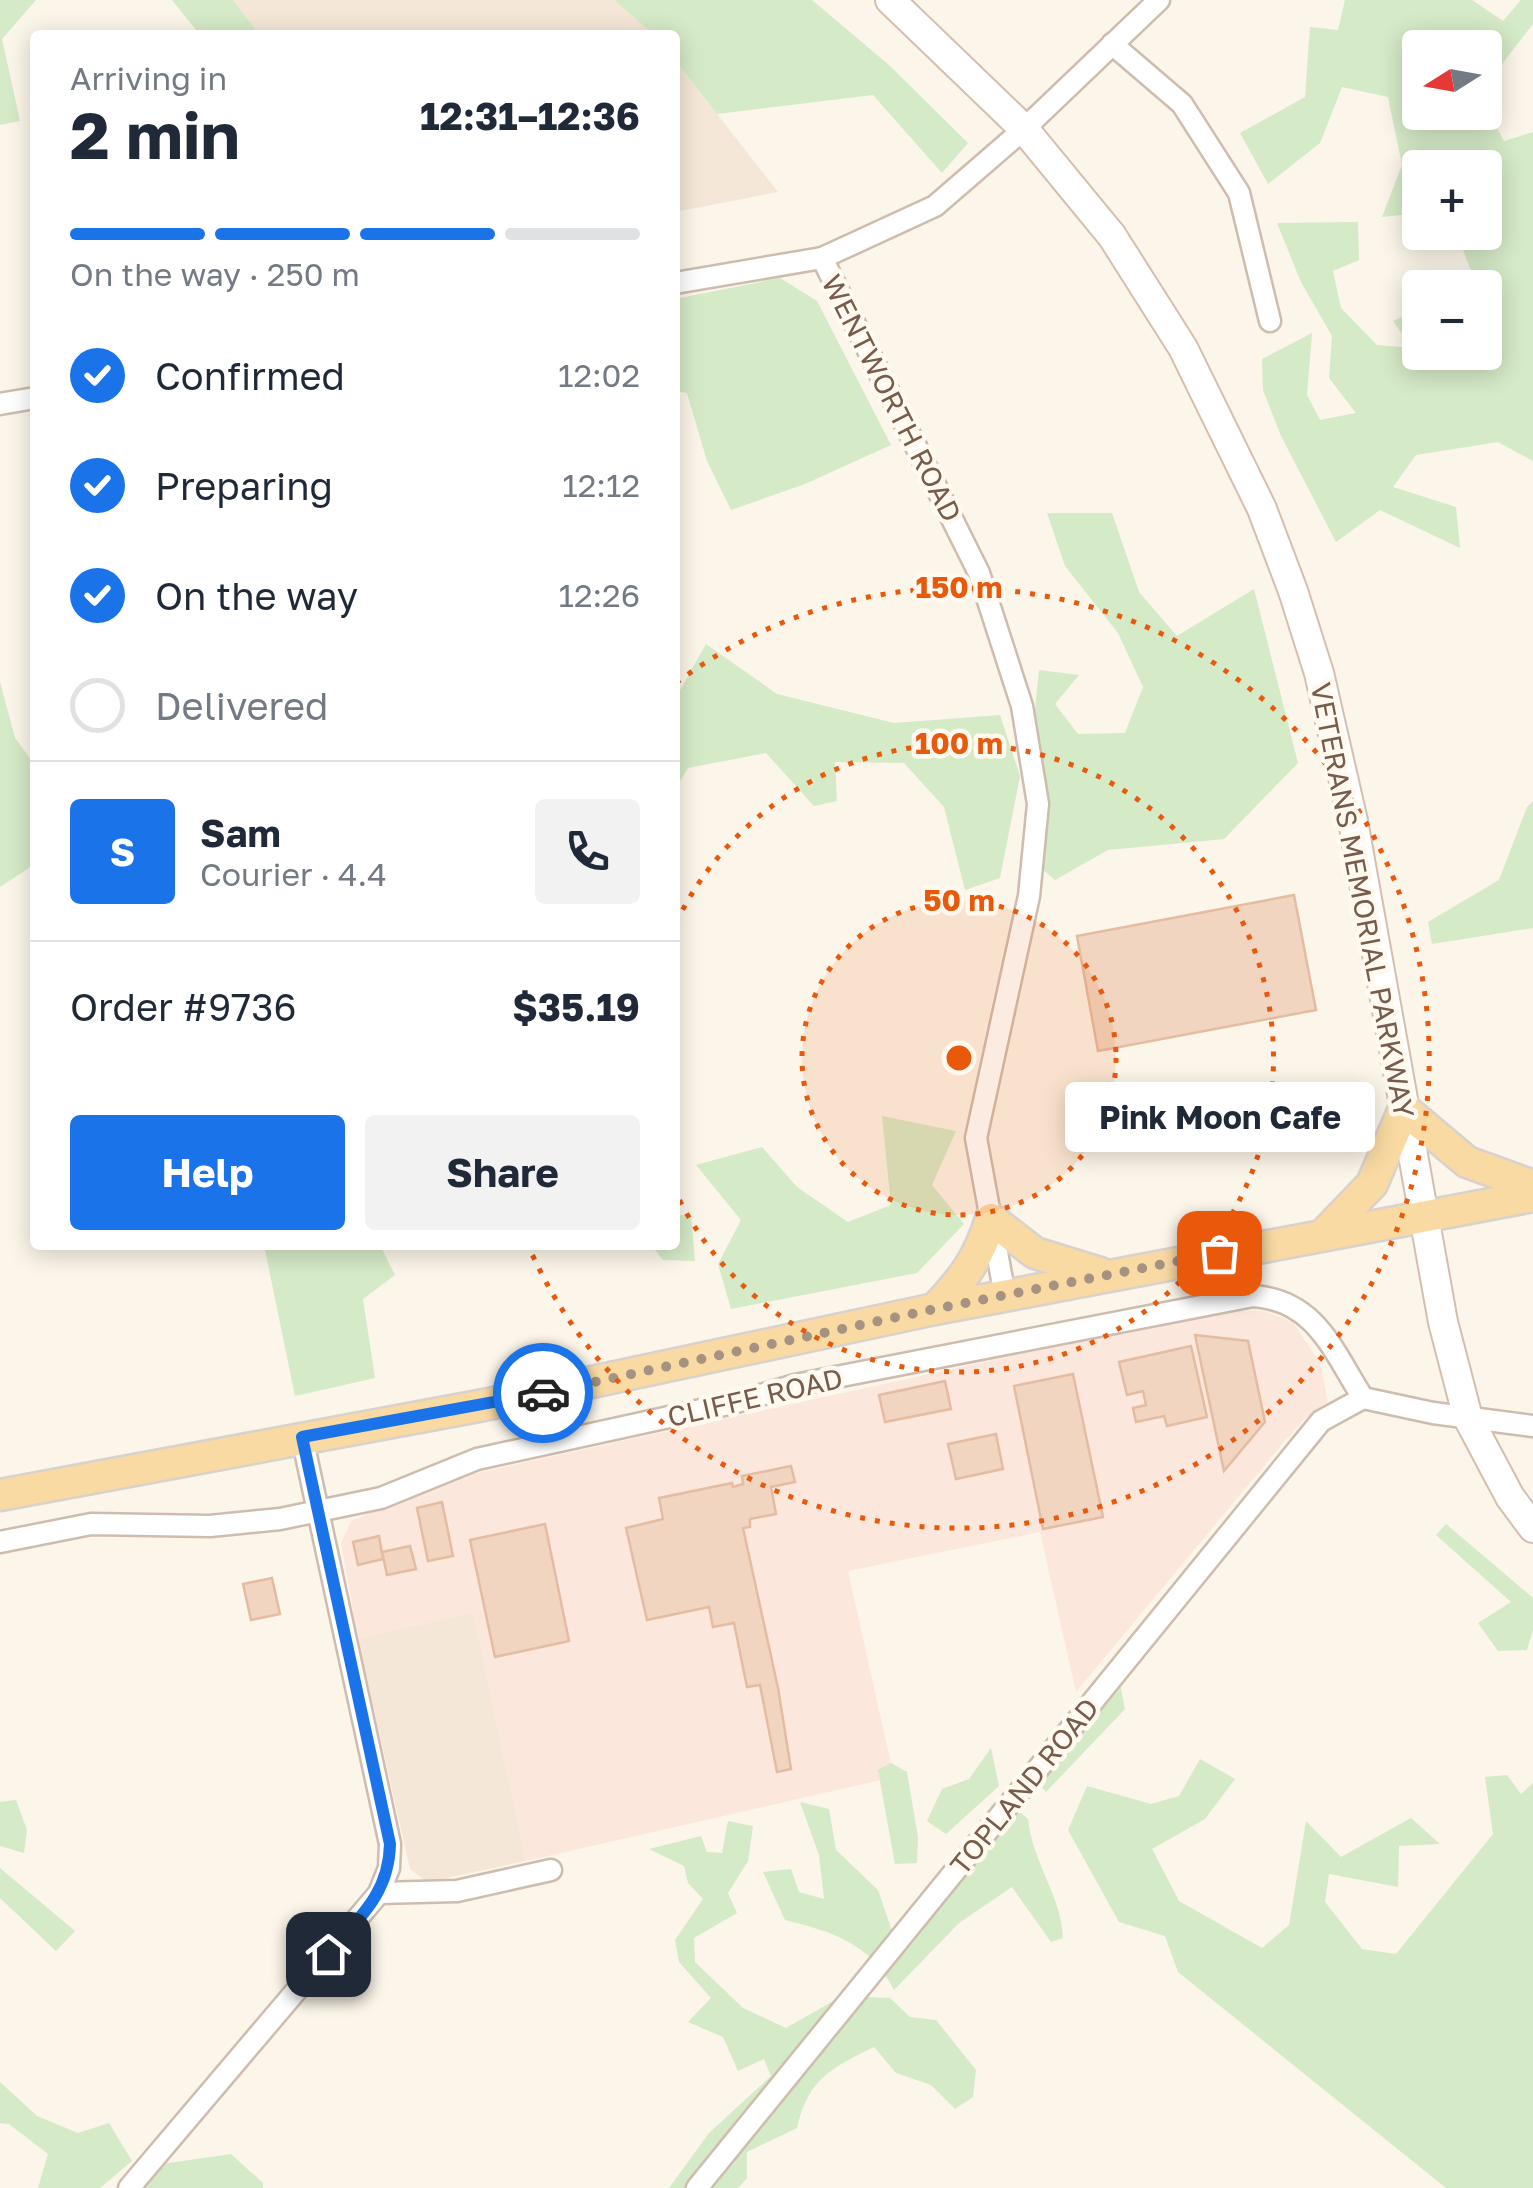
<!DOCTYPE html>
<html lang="en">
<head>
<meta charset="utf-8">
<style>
	:root { --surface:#fff; --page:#f2f2f3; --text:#1f2937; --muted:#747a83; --line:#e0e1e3; --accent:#1a73e8 }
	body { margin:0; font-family:"Golos Text",sans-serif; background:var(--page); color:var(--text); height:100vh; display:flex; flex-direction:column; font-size:38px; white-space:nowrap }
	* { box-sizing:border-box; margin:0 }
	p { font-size:32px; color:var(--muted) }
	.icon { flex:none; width:55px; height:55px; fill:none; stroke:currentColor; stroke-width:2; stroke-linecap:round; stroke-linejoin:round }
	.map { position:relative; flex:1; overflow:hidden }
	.details { position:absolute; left:30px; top:30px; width:650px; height:1220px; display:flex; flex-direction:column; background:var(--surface); border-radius:10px; box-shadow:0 5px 25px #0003 }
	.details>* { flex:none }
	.needle { width:65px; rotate:259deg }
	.buttons { position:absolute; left:1402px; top:30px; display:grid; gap:20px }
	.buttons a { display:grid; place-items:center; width:100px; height:100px; border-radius:10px; background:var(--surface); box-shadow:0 5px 25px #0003; font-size:50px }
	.pin { position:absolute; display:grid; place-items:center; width:85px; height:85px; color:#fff; margin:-42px; border-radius:20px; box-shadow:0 5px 15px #0006 }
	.courier { position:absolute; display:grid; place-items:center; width:100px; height:100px; margin:-50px; border:8px solid #1a73e8; border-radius:50%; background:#fff; color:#222; box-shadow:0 2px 12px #0007 }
	.bubble { position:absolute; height:70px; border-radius:10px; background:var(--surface); box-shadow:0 5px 25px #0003; font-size:32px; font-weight:700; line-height:70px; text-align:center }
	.head em { font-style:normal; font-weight:700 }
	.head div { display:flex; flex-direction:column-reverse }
	.head { display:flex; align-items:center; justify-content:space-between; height:170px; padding:0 40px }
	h1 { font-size:65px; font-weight:700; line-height:75px }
	.bar { display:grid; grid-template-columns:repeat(4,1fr); gap:15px 10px; align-content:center; height:120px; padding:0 40px }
	.bar i { height:12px; border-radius:8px; background:var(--line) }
	.bar .on { background:var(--accent) }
	.bar p { grid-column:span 4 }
	.line { display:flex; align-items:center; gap:25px; padding:0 40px; border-top:2px solid var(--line) }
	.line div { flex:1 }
	.round { display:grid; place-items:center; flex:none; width:105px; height:105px; border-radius:10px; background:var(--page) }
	ol { padding:0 40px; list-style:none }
	li { display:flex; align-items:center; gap:30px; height:110px }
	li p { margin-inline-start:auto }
	li .icon { padding:10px; border-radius:50%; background:var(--accent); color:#fff; stroke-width:4 }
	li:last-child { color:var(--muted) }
	li i { width:55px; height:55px; border:5px solid var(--line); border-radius:50% }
	.action { display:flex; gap:20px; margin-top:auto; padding:20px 40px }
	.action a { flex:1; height:115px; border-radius:10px; background:var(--accent); color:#fff; font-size:40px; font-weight:700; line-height:115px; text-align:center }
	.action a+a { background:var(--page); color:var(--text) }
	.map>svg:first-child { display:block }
	.residential { fill:#f4e7d7 }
	.commercial { fill:#fce7dd }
	.green { fill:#d5eac7 }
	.building { fill:#f1d5c1; stroke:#e4bca1; stroke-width:2.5 }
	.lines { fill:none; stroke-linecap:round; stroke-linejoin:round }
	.street-casing { stroke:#cebdae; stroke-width:25 }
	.secondary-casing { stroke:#d4bfae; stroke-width:32 }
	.primary-casing { stroke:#d9d1cd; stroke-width:35 }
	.street { stroke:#fff; stroke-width:20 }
	.secondary { stroke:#fff; stroke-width:28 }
	.primary { stroke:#f9daa3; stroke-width:30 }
	.done { stroke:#a69283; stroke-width:10; stroke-dasharray:0 18 }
	.route { stroke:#1a73e8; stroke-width:12 }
	.ring { fill:none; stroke:#e8590c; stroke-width:5; stroke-dasharray:5 10 }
	.labels { text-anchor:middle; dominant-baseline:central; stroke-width:9; stroke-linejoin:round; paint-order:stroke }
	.street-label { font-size:28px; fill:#775c4c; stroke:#fff9ef }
	.centre { fill:#e8590c; stroke:#fff9ef; stroke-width:5 }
	.ring-label { font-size:30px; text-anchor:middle; font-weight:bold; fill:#e8590c; stroke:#fff9ef; stroke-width:9; stroke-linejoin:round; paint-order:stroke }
</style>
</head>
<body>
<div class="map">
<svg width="1533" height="2188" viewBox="0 0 1533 2188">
	<rect width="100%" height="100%" fill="#fcf5e9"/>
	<!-- residential -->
	<g class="residential">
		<polygon points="233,0 614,0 654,35 260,35"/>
		<polygon points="675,60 717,114 778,192 675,212"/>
		<polygon points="473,1612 526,1861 427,1882 410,1869 358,1639"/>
	</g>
	<!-- commercial -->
	<polygon class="commercial" points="1218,1311 1264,1311 1293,1322 1320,1363 1328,1402 1303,1420 1289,1436 1076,1692 1040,1532 848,1571 894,1777 526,1861 473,1613 358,1639 341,1543 351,1521 448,1479"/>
	<!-- green -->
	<g class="green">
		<polygon points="0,0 36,0 2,39 20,121 0,125"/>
		<polygon points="172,0 233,0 260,35 200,35"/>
		<polygon points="614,0 812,0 889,65 968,143 942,173 873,95 717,114 675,60 675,35 654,35"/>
		<polygon points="1345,0 1472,0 1503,21 1521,0 1533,0 1533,24 1505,60 1485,97 1485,48 1420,48 1420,112 1485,112 1485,106 1504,141 1533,132 1533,461 1498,442 1416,455 1393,487 1456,507 1460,548 1380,510 1336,542 1281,436 1263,390 1262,359 1312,333 1307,395 1320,420 1356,413 1329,378 1332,336 1301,282 1277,223 1358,222 1359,260 1333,271 1341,308 1377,345 1412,348 1393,321 1411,313 1420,326 1420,352 1485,352 1485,288 1477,287 1459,239 1449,233 1485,232 1485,168 1420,168 1420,213 1382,217 1402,165 1388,97 1342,87 1320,143 1268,184 1240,133 1305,97 1310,27 1338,30"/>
		<polygon points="780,278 817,301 891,445 805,484 731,510 707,461 687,393 675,391 675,299"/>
		<polygon points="1047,513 1112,513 1139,592 1177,636 1254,589 1298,763 1224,839 1108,850 1055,880 1034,862 1033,729 1039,670 1079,675 1055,704 1078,734 1125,733 1143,687 1118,633 1065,566"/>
		<polygon points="706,644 777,694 894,723 1000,715 1020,776 1000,878 965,890 944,807 904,763 835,762 837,801 814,806 766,753 688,768 675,789 675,699"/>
		<polygon points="0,682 15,738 35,765 35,850 32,866 0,887"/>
		<polygon points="1533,801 1533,928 1432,944 1428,922 1499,880 1527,807"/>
		<polygon points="882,1116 956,1131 932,1185 964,1224 917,1273 731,1309 718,1264 741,1220 696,1165 762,1147 797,1187 848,1222 891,1205"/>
		<polygon points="675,1215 691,1215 695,1261 663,1260 651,1245 675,1245"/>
		<polygon points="264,1245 380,1245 395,1275 363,1299 375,1378 295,1396"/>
		<polygon points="1446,1524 1533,1598 1533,1630 1527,1650 1498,1651 1478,1623 1511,1602 1436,1535"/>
		<polygon points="1120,1684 1125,1709 1046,1792 1027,1770"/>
		<polygon points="991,1748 999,1786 946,1834 927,1821 942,1789 969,1779"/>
		<polygon points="1200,1759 1235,1779 1205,1819 1152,1849 1179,1901 1262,1948 1289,1925 1306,1821 1341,1857 1411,1818 1440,1844 1399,1846 1398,1887 1329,1874 1325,1902 1362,1949 1396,1954 1493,1834 1485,1777 1507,1775 1521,1794 1533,1783 1533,2188 1446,2188 1178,1972 1165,1936 1119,1922 1068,1830 1087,1786 1151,1804 1179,1796"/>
		<polygon points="891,1763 907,1772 918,1837 917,1863 895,1864 878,1770"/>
		<path d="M1004 1799 1028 1819C1033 1865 1061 1894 1063 1938L1051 1942 1012 1887 959 1923 894 1990C870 1943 833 1932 785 1920L763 1872 791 1869 799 1892 824 1899 819 1855 800 1802 829 1809 836 1850 878 1890 892 1931Z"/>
		<polygon points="16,1800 27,1830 24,1853 0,1846 0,1802"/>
		<path d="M728 1821 753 1826 748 1861 728 1893 737 1913 694 1938 695 1962 743 2008 786 2028 842 1996 890 1998 910 2017 936 2020 976 2070 973 2097 955 2109 931 2085 896 2073 874 2047C831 2068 808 2079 797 2128L747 2152V2178L738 2188H669L709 2133 771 2076 764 2059 738 2071 723 2037 688 2022 711 1998 679 1962 675 1940 703 1899 688 1883 684 1866 649 1849 701 1836 707 1852 722 1853Z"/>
		<polygon points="0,1868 75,1931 56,1951 0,1898"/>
		<polygon points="0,2082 37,2116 78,2133 109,2123 132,2161 100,2188 38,2188 48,2154 9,2124 0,2123"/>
		<polygon points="231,2154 263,2183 263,2188 129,2188 148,2166"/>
	</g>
	<!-- building -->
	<g class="building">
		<polygon points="1294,895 1316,1010 1098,1051 1077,936"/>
		<polygon points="1195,1335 1248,1341 1265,1422 1224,1471"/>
		<polygon points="1191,1346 1207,1417 1167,1426 1164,1416 1136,1422 1133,1408 1146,1405 1143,1391 1127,1395 1119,1362"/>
		<polygon points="1073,1374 1103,1517 1043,1529 1014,1386"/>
		<polygon points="945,1381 951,1409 885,1422 879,1395"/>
		<polygon points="996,1434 1003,1469 956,1479 948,1444"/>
		<polygon points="791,1466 795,1482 771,1487 776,1514 750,1519 750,1527 743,1528 778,1688 791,1769 777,1772 760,1685 747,1687 734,1623 713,1627 709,1607 647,1620 626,1528 663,1519 659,1498 732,1483 733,1487 743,1484 742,1476"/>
		<polygon points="442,1502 453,1556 428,1561 417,1508"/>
		<polygon points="545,1524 569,1641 495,1657 470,1540"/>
		<polygon points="379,1536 383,1559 358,1565 353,1542"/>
		<polygon points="410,1546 416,1569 387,1575 382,1552"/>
		<polygon points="272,1578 280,1614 251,1620 243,1584"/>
	</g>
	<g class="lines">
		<!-- street casing -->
		<g class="street-casing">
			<g id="street">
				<polyline points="1112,44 1182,104 1239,193 1270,321"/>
				<polyline points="822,258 979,573 1022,706 1038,804 1029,896 976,1138 1005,1296"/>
				<polyline points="675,283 822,258 935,206 1024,129 1159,0"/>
				<polyline points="0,404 35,398"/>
				<path d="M0 1542 91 1524 210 1526 280 1519 381 1498 477 1459 733 1403 795 1385 1253 1296C1316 1300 1333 1351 1363 1398L1433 1413 1533 1426"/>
				<polyline points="379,1893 457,1891 551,1870"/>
				<polyline points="129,2188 379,1893 389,1868 390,1844 302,1437"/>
				<polyline points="697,2188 1321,1421 1363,1398"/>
			</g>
		</g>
		<!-- secondary casing -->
		<g class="secondary-casing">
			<polyline id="secondary" points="890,0 1024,129 1112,236 1183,348 1262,509 1293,591 1319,673 1353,821 1443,1322 1468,1418 1510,1497 1533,1528"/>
		</g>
		<!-- primary casing -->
		<g class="primary-casing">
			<g id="primary">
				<polyline points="1324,1234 1372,1184 1404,1109 1467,1162 1533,1186"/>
				<path d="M935 1309C964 1278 978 1260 991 1219L1035 1253 1100 1273"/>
				<polyline points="0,1495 484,1405 935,1309 1533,1196"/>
			</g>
		</g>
		<!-- street -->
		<use href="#street" class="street"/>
		<!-- secondary -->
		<use href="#secondary" class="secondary"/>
		<!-- primary -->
		<use href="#primary" class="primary"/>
	</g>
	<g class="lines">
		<!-- done -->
		<polyline class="done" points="543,1393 935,1309 1219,1253"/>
		<!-- route -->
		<path class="route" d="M328 1954C359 1918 389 1894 390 1844L302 1437 543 1393"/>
	</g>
	<!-- distance rings -->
	<circle cx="959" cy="1058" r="157" fill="#e8590c" fill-opacity=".12"/>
	<g class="ring">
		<circle cx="959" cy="1058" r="157"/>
		<path d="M676 923A314 314 0 1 1 676 1193"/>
		<path d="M676 683A470 470 0 1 1 528 1245"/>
	</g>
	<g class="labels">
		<!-- street labels -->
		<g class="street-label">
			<text transform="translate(892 398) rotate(63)">WENTWORTH ROAD</text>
			<text transform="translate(1363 900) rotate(79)">VETERANS MEMORIAL PARKWAY</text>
			<text transform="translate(755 1397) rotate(-13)">CLIFFE ROAD</text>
			<text transform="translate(1024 1786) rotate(-51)">TOPLAND ROAD</text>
		</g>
	</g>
	<circle cx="959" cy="1058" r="15" class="centre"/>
	<g class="ring-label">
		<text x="959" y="598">150 m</text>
		<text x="959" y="754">100 m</text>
		<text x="959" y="911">50 m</text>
	</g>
</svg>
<div class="buttons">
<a><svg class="needle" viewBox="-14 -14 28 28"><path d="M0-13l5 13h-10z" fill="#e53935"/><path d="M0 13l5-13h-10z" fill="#747a83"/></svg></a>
<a>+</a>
<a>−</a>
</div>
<div class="pin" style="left:1219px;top:1253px;background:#ea580c"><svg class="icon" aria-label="bag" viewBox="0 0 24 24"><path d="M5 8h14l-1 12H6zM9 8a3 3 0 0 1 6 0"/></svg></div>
<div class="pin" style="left:328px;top:1954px;background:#1f2937"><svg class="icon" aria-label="home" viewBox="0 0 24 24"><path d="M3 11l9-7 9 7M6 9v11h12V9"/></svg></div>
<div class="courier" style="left:543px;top:1393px"><svg class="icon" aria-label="car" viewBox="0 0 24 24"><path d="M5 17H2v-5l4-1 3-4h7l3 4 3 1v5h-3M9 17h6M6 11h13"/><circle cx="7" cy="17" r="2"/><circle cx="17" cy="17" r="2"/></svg></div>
<div class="bubble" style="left:1065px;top:1082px;width:310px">Pink Moon Cafe</div>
<section class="details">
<div class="head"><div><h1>2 min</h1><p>Arriving in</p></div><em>12:31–12:36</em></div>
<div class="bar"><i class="on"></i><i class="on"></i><i class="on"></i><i></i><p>On the way · 250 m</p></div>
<ol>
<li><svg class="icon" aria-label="check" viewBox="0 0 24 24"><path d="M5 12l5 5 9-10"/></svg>Confirmed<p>12:02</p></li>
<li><svg class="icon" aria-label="check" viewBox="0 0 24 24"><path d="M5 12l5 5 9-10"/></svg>Preparing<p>12:12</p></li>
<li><svg class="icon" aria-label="check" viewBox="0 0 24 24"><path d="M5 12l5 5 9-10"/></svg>On the way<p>12:26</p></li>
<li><i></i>Delivered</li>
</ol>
<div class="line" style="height:180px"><b class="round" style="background:var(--accent);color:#fff">S</b><div><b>Sam</b><p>Courier · 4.4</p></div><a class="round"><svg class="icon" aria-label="phone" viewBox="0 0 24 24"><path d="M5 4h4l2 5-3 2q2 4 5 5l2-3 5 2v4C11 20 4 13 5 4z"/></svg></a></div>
<div class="line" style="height:130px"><div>Order #9736</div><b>$35.19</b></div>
<div class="action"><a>Help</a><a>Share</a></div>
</section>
</div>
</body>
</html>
